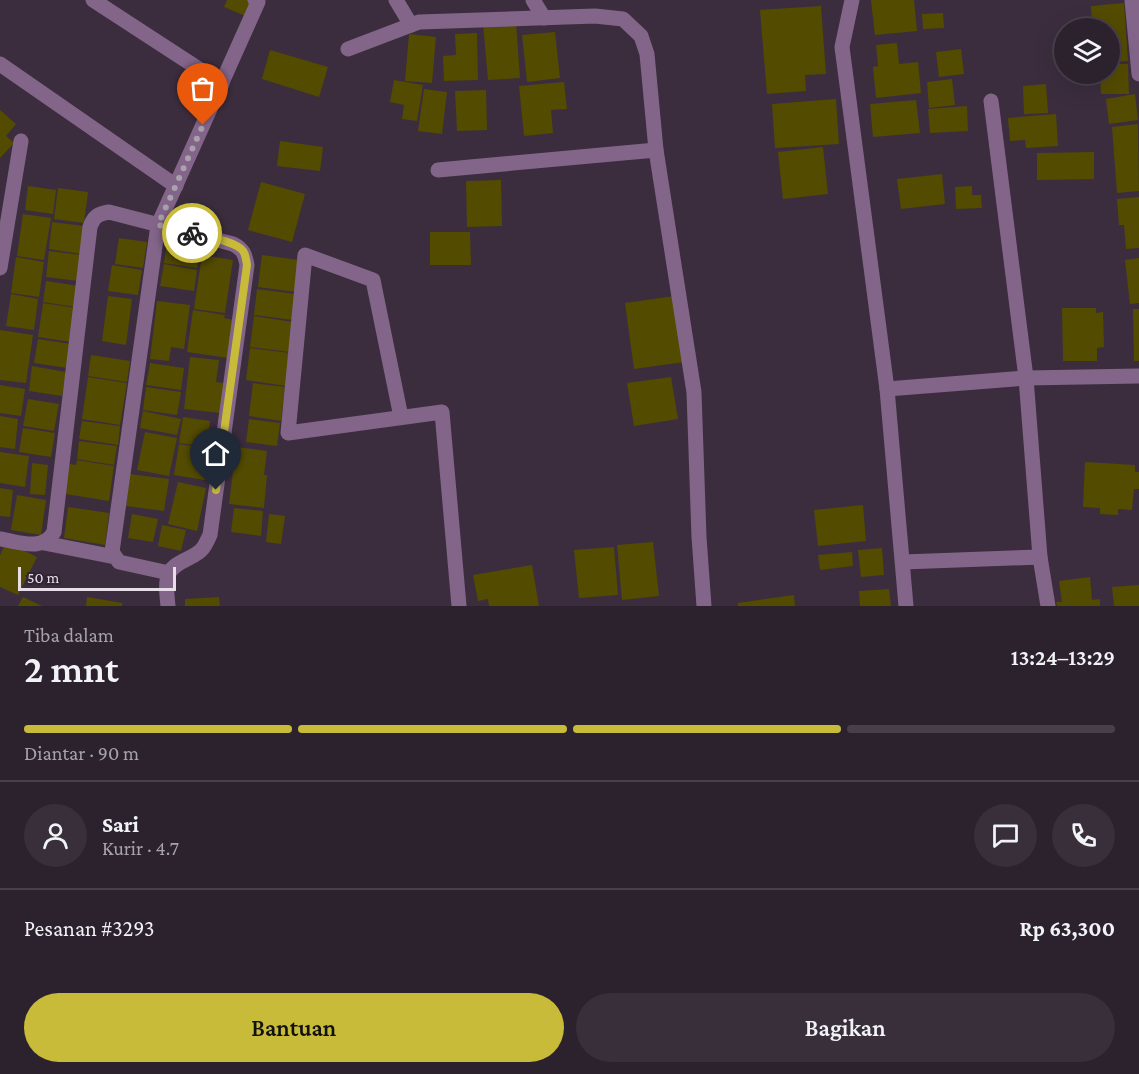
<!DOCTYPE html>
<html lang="id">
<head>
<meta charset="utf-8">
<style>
	:root { --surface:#2c222e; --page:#382f3a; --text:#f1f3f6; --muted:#a6a4aa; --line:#483f4a; --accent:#c9bb3a }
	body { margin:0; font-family:"Crimson Pro",serif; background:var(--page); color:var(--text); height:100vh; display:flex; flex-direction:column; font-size:22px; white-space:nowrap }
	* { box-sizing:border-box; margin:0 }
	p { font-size:20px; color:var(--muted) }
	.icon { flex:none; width:33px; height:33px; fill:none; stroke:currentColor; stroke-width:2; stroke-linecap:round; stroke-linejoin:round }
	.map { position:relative; height:606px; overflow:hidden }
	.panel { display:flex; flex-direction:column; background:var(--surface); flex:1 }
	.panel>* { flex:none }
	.tools { position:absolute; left:1054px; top:18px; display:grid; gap:12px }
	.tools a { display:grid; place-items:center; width:66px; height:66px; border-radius:50%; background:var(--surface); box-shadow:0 6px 24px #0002,0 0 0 2px var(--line); font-size:30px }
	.scale { position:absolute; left:18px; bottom:15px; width:158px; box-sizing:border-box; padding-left:6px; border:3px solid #e7dee9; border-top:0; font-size:16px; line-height:21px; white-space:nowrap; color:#e7dee9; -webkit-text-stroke:4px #302334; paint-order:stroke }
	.pin { position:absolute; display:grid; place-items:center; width:51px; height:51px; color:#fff; margin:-62px -26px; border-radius:50% 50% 50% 0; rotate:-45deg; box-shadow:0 0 6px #0007 }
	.pin .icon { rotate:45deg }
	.courier { position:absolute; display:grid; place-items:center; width:60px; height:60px; margin:-30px; border:4px solid #c9bb3a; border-radius:50%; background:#fff; color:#222; box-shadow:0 2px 8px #0007 }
	.summary em { font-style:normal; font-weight:600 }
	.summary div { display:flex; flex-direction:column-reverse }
	.summary { display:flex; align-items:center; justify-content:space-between; height:102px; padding:0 24px }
	h1 { font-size:39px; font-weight:600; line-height:45px }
	.bar { display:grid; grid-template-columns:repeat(4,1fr); gap:9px 6px; align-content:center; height:72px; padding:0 24px }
	.bar i { height:8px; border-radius:4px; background:var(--line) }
	.bar .on { background:var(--accent) }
	.bar p { grid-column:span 4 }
	.line { display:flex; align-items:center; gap:15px; padding:0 24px; border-top:2px solid var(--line) }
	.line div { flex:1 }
	.round { display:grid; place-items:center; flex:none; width:63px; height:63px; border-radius:32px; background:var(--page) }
	.action { display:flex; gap:12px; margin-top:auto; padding:12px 24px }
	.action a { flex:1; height:69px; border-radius:36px; background:var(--accent); color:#111; font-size:24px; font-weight:600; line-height:69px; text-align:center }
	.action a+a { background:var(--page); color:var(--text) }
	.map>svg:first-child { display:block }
	.building { fill:#534b00 }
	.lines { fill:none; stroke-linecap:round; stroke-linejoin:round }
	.minor { stroke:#83658a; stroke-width:15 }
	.done { stroke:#aba0ad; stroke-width:6; stroke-dasharray:0 10.8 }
	.route { stroke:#c9bb3a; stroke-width:8 }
</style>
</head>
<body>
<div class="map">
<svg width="1139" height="606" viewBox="0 0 1139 606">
	<rect width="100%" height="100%" fill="#3b2d3e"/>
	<!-- building -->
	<g class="building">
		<polygon points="227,0 264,0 255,20 224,7"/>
		<polygon points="871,0 914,0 917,31 875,35"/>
		<polygon points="1124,3 1128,61 1110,62 1110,28 1092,28 1091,6"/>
		<polygon points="821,6 826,74 805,75 806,91 767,94 760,10"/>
		<polygon points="943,13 944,28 923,29 922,14"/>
		<polygon points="516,22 520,78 488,80 483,24"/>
		<polygon points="555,32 560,78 527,82 522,35"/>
		<polygon points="477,33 478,80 444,81 443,56 456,55 455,34"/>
		<polygon points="409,34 436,37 432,83 405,81"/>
		<polygon points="897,43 899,64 918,62 921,93 876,98 873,67 878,66 876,45"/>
		<polygon points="961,49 964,74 939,77 936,52"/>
		<polygon points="270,50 328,67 319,97 262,79"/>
		<polygon points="1110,64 1128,64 1129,94 1101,94 1100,74 1110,74"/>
		<polygon points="952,79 955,105 929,108 927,82"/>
		<polygon points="394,80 423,85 417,121 402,119 404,105 390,102"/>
		<polygon points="564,82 567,109 551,110 553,133 524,136 519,86"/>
		<polygon points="1046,84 1048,113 1024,114 1023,86"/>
		<polygon points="424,89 447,92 442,134 418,131"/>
		<polygon points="486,90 487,130 457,131 455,91"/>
		<polygon points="1135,94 1138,120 1109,124 1106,99"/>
		<polygon points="836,99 839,144 775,148 772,104"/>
		<polygon points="916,100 920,133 873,137 870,104"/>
		<polygon points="967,106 968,131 930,133 928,109"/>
		<polygon points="0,110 16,124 6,136 14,143 0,158"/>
		<polygon points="1056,114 1058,146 1026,148 1025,140 1010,141 1008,118"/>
		<polygon points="1138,124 1139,191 1117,193 1112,127"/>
		<polygon points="280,141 323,147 320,171 277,166"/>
		<polygon points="823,147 828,194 783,199 778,152"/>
		<polygon points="1094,152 1094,179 1037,180 1037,153"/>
		<polygon points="942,174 945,204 901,209 897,179"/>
		<polygon points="501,180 502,226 467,227 466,181"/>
		<polygon points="261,182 305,194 292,242 248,230"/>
		<polygon points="28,186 56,190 53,214 25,210"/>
		<polygon points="972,186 972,195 981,195 982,208 956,209 955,187"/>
		<polygon points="58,188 88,192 84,223 54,219"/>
		<polygon points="1139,197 1139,248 1126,249 1124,225 1119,225 1117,199"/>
		<polygon points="23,214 51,218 44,260 17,256"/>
		<polygon points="52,222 84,226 81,254 49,249"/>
		<polygon points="430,232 470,232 471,265 430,265"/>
		<polygon points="119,238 147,242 143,268 115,264"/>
		<polygon points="167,242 200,246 197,268 164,263"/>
		<polygon points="49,251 81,255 78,281 46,277"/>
		<polygon points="202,255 233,260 225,313 194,309"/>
		<polygon points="262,255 299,260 296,292 258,287"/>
		<polygon points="16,257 44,262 39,297 11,293"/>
		<polygon points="1139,258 1139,303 1130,304 1125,260"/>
		<polygon points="164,264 197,270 194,291 160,286"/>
		<polygon points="112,265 142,270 138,295 108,291"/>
		<polygon points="46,281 79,286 76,307 43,302"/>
		<polygon points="257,289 296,294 293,320 254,315"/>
		<polygon points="11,294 38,299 34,330 6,326"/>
		<polygon points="108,296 132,299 126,345 102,341"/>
		<polygon points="675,296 685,362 634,369 625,303"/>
		<polygon points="157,301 190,305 184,349 171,347 169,361 150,359"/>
		<polygon points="43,303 76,308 71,342 38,337"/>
		<polygon points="1062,308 1096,308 1096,313 1103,312 1104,347 1097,348 1097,361 1063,361"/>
		<polygon points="1133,309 1139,309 1139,361 1134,361"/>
		<polygon points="193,310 225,315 224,318 234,320 228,358 187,352"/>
		<polygon points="254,316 293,322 290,352 250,347"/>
		<polygon points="0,330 33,335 26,383 0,380"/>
		<polygon points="38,339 71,344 67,368 34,363"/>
		<polygon points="250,348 290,353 286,386 246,380"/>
		<polygon points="91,355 130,361 127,382 88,376"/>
		<polygon points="190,357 219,360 216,382 224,383 221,413 184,409"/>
		<polygon points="150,363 184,368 181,390 146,385"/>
		<polygon points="32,366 66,372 62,396 29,391"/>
		<polygon points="88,377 127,383 120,425 82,419"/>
		<polygon points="671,377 678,419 634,426 627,383"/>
		<polygon points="253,383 285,387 281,421 249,416"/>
		<polygon points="0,385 25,389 21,416 0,413"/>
		<polygon points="146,387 181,392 177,415 143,410"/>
		<polygon points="28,399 59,404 54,431 23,426"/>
		<polygon points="143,411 181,419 177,435 140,428"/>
		<polygon points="0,416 18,419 15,449 0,447"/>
		<polygon points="183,417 210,421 206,447 179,443"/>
		<polygon points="249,419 280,423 277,446 246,442"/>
		<polygon points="82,421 120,426 118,445 79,439"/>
		<polygon points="23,428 55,433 51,457 19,452"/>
		<polygon points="145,432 177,438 169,476 137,470"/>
		<polygon points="79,441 117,446 114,465 77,459"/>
		<polygon points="179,444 216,450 211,481 174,475"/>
		<polygon points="236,447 267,451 264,475 267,475 264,508 229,504"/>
		<polygon points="0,452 29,456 25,487 0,483"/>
		<polygon points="77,460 114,466 109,501 65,494 69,464 76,465"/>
		<polygon points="1085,462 1135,465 1135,472 1139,472 1139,489 1134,489 1132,510 1118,509 1118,515 1100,514 1100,508 1083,507"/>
		<polygon points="32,463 48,465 45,495 30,494"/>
		<polygon points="130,474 169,479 164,511 126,506"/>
		<polygon points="178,482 206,488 197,531 168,524"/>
		<polygon points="0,488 13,490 10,517 0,516"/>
		<polygon points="17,495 46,500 41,535 11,530"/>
		<polygon points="863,505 866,541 818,546 814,510"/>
		<polygon points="68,507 109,513 105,545 64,538"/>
		<polygon points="234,508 263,511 261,536 231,532"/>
		<polygon points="132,514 158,519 153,542 128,538"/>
		<polygon points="269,514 285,516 281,544 266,542"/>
		<polygon points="162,525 186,530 181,551 158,546"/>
		<polygon points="6,542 37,557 18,595 0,587 0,555"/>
		<polygon points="653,542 659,596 622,600 617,545"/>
		<polygon points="614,547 618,595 579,598 574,550"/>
		<polygon points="882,548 884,575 861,577 858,550"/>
		<polygon points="852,552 853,566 820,570 818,555"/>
		<polygon points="532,565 539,606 489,606 488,599 478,601 473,575"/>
		<polygon points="1090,577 1092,600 1100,599 1100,606 1057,606 1056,602 1062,602 1059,581"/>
		<polygon points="1139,585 1139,606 1114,606 1112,587"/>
		<polygon points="889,589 891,606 860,606 859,591"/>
		<polygon points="794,595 795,606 738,606 738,603"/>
		<polygon points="23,597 42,606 18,606"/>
		<polygon points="87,597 122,603 122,606 86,606"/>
		<polygon points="219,597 220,606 185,606 185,599"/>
	</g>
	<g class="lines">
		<!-- minor -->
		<g class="minor">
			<polyline points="93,0 222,84"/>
			<polyline points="396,0 411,25"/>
			<polyline points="533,0 544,18"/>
			<polyline points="852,0 842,47 887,389 906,606"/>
			<polyline points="1132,0 1139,74"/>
			<polyline points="348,49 419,22 595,16 623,19 641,36 647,54 656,150 694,392 699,537 704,606"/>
			<polyline points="0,64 176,186"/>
			<polyline points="991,101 1026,378 1040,557 1048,606"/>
			<polyline points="438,170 656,150"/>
			<polyline points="0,268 21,141"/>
			<polyline points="887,389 1026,378 1139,376"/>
			<polyline points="401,417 373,280 305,255 288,433 442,412 459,606"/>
			<path d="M0 539C20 542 42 552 54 532L90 227C94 216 98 214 109 212L233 244C243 249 245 254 247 265L210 535C208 539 206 544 203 548 195 559 176 560 169 573 165 582 167 596 168 606"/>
			<polyline points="44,543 115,557"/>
			<polyline points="903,562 1040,557"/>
			<polyline points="169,573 119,562 112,552 158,225 258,2 255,0"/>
		</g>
	</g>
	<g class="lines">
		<!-- done -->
		<polyline class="done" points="192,233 158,225 203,125"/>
		<!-- route -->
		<path class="route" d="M192 233C204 236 236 241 243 251 246 255 246 260 247 265L216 490"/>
	</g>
</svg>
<div class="tools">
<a><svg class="icon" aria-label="layers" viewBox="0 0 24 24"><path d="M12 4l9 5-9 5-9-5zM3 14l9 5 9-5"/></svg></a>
</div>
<div class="scale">50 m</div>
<div class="pin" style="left:203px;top:125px;background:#ea580c"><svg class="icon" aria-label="bag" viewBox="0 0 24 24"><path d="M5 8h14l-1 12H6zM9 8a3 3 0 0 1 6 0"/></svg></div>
<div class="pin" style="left:216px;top:490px;background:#1f2937"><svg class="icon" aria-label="home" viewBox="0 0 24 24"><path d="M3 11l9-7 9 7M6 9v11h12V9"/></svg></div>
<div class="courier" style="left:192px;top:233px"><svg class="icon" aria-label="bike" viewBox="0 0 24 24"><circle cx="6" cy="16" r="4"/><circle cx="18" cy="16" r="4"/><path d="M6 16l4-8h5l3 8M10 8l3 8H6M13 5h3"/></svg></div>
</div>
<section class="panel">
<div class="summary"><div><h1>2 mnt</h1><p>Tiba dalam</p></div><em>13:24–13:29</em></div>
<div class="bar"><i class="on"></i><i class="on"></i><i class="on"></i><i></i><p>Diantar · 90 m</p></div>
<div class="line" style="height:108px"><a class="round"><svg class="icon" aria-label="person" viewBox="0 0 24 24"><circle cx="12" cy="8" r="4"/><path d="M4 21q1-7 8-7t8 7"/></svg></a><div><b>Sari</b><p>Kurir · 4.7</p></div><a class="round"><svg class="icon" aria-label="chat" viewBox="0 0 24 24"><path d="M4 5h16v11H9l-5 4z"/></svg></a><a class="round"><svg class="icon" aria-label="phone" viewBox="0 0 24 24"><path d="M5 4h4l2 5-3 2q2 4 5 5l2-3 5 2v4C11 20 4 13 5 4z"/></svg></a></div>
<div class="line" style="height:78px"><div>Pesanan #3293</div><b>Rp 63,300</b></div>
<div class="action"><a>Bantuan</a><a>Bagikan</a></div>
</section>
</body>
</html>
